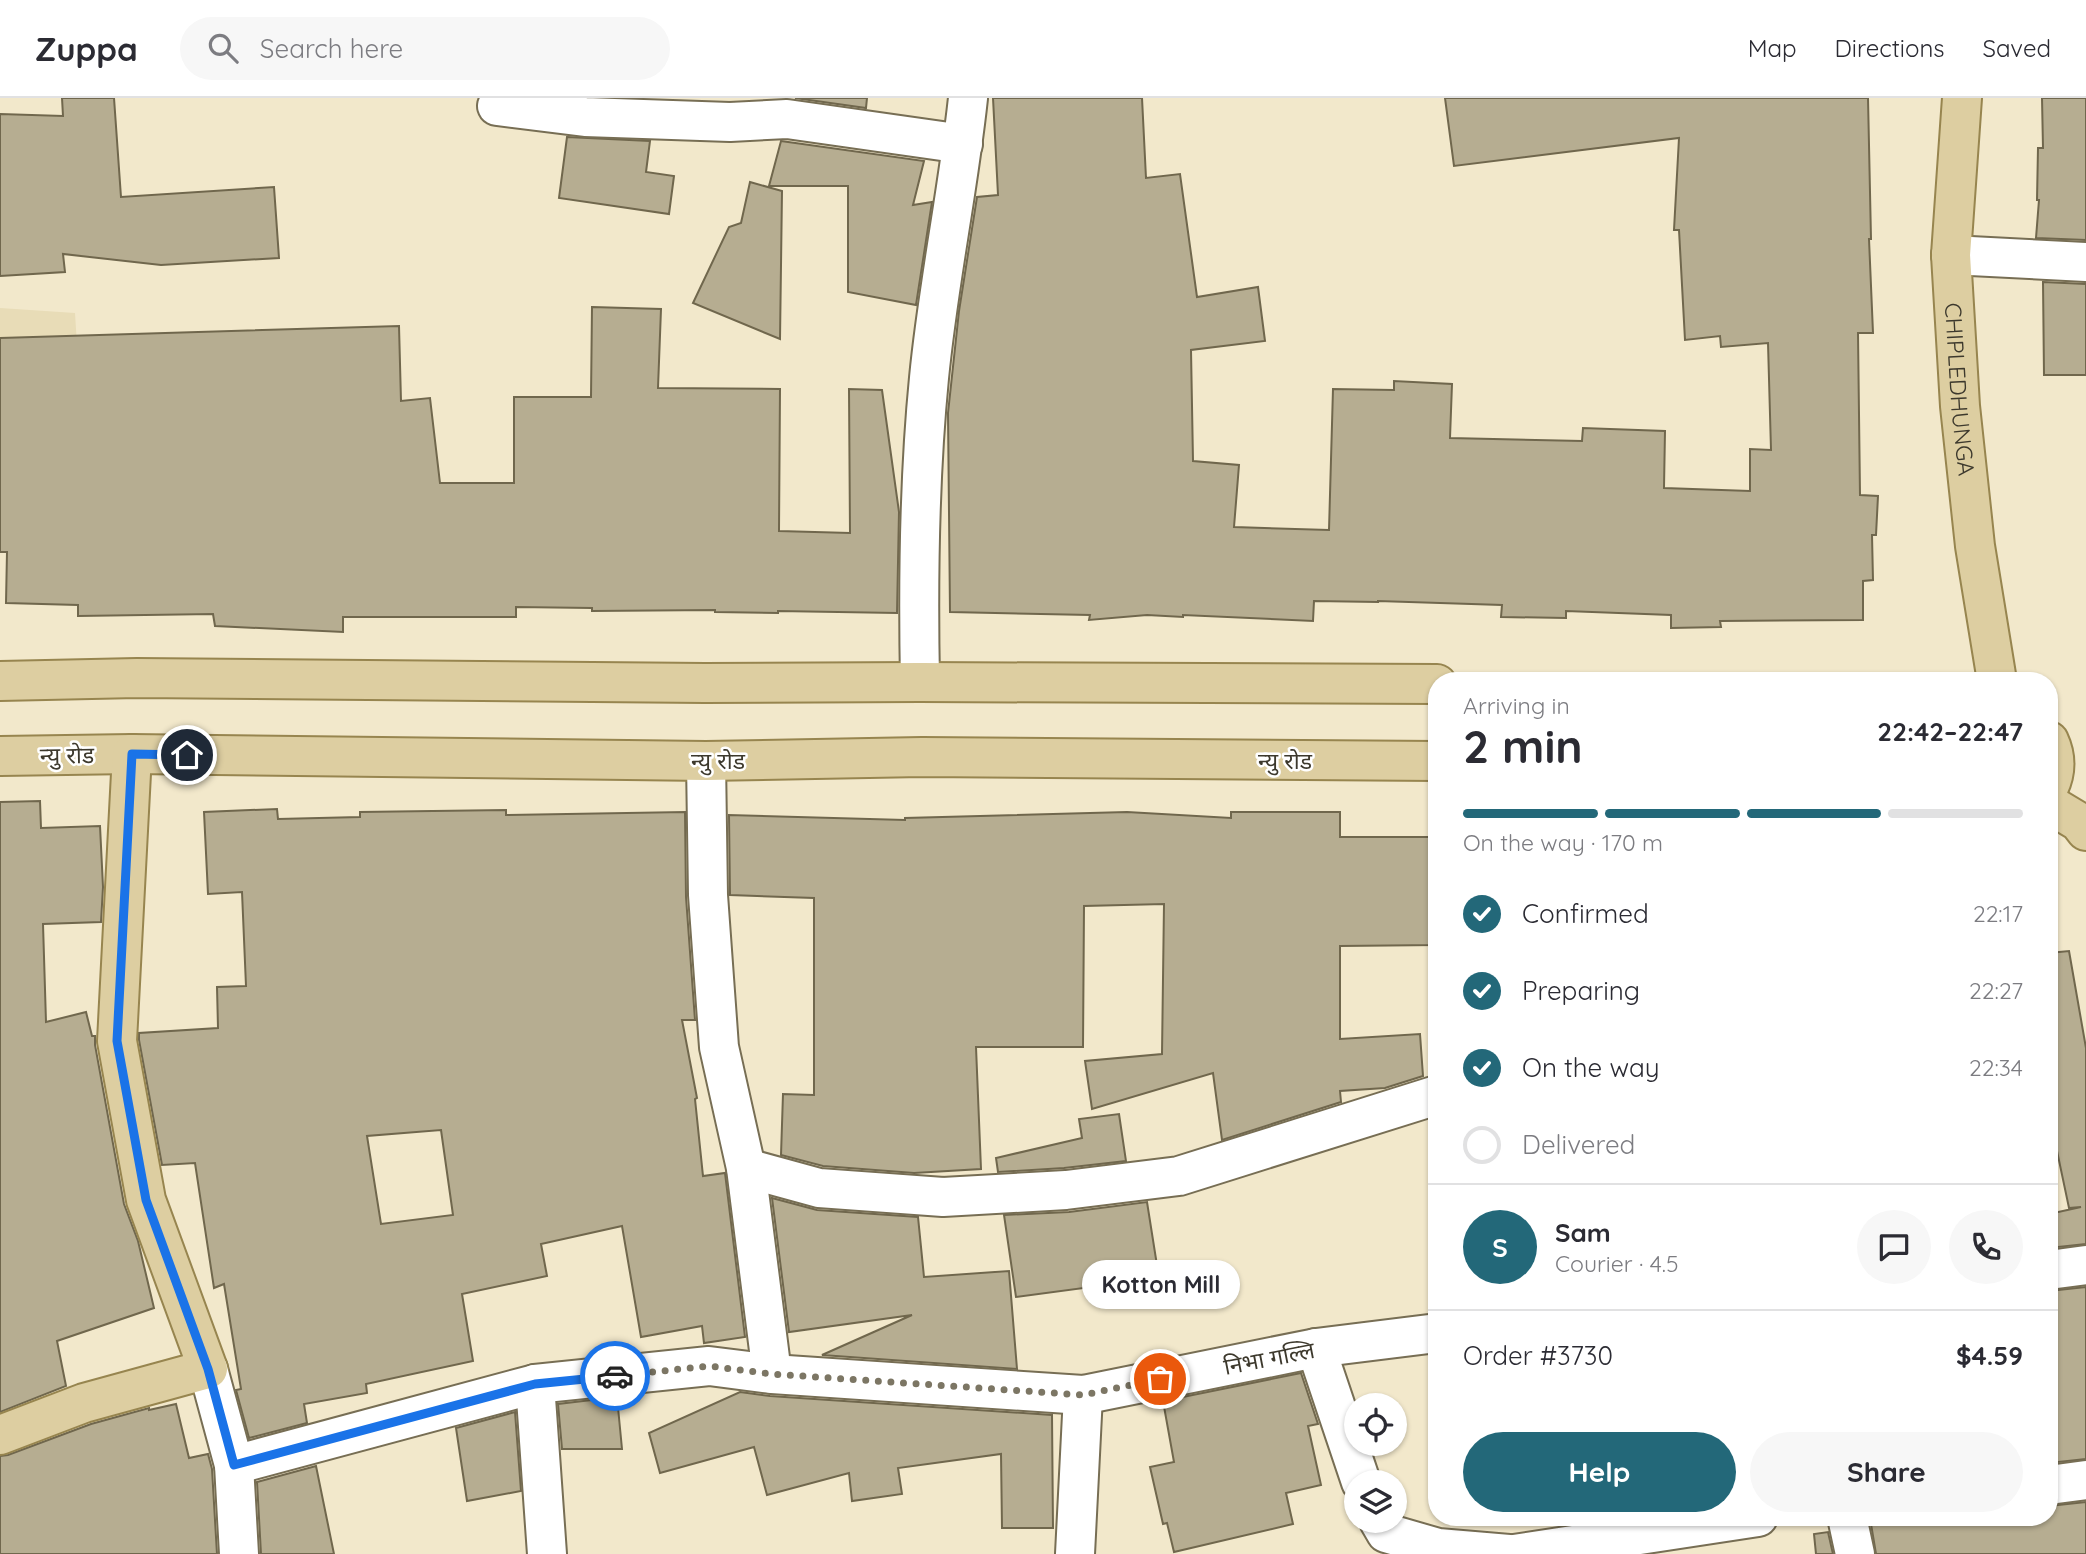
<!DOCTYPE html>
<html lang="en">
<head>
<meta charset="utf-8">
<style>
	:root { --surface:#fff; --page:#f7f7f7; --text:#2b2b33; --muted:#7c7c81; --line:#e1e1e2; --accent:#236879 }
	body { margin:0; font-family:Quicksand,"Noto Sans Devanagari",sans-serif; background:var(--page); color:var(--text); height:100vh; display:flex; flex-direction:column; font-size:26px; white-space:nowrap }
	* { box-sizing:border-box; margin:0 }
	p { font-size:23px; color:var(--muted) }
	.icon { flex:none; width:38px; height:38px; fill:none; stroke:currentColor; stroke-width:2; stroke-linecap:round; stroke-linejoin:round }
	.map { position:relative; flex:1; overflow:hidden }
	.panel { position:absolute; left:1428px; top:574px; width:630px; height:854px; display:flex; flex-direction:column; background:var(--surface); border-radius:28px; box-shadow:0 2px 5px #0004 }
	.panel>* { flex:none }
	.fabs { position:absolute; left:1344px; top:1295px; display:grid; gap:14px }
	.fabs a { display:grid; place-items:center; width:63px; height:63px; border-radius:50%; background:var(--surface); box-shadow:0 2px 5px #0004; font-size:35px }
	.pin { position:absolute; display:grid; place-items:center; width:60px; height:60px; color:#fff; margin:-30px; border:4px solid #fff; border-radius:50%; box-shadow:0 2px 7px #0007 }
	.courier { position:absolute; display:grid; place-items:center; width:70px; height:70px; margin:-35px; border:5px solid #1a73e8; border-radius:50%; background:#fff; color:#222; box-shadow:0 2px 9px #0007 }
	.bubble { position:absolute; height:49px; border-radius:24px; background:var(--surface); box-shadow:0 2px 5px #0004; font-size:23px; font-weight:700; line-height:49px; text-align:center }
	.overview em { font-style:normal; font-weight:700 }
	.overview div { display:flex; flex-direction:column-reverse }
	.overview { display:flex; align-items:center; justify-content:space-between; height:119px; padding:0 35px }
	h1 { font-size:46px; font-weight:700; line-height:52px }
	.bar { display:grid; grid-template-columns:repeat(4,1fr); gap:10px 7px; align-content:center; height:84px; padding:0 35px }
	.bar i { height:9px; border-radius:5px; background:var(--line) }
	.bar .on { background:var(--accent) }
	.bar p { grid-column:span 4 }
	.line { display:flex; align-items:center; gap:18px; padding:0 35px; border-top:2px solid var(--line) }
	.line div { flex:1 }
	.round { display:grid; place-items:center; flex:none; width:74px; height:74px; border-radius:37px; background:var(--page) }
	ol { padding:0 35px; list-style:none }
	li { display:flex; align-items:center; gap:21px; height:77px }
	li p { margin-inline-start:auto }
	li .icon { padding:7px; border-radius:50%; background:var(--accent); color:#fff; stroke-width:4 }
	li:last-child { color:var(--muted) }
	li i { width:38px; height:38px; border:4px solid var(--line); border-radius:50% }
	.cta { display:flex; gap:14px; margin-top:auto; padding:14px 35px }
	.cta a { flex:1; height:80px; border-radius:42px; background:var(--accent); color:#fff; font-size:28px; font-weight:700; line-height:80px; text-align:center }
	.cta a+a { background:var(--page); color:var(--text) }
	header { display:flex; align-items:center; gap:42px; box-sizing:border-box; height:98px; padding:0 35px; background:var(--surface); border-bottom:2px solid var(--line) }
	header strong { font-size:33px }
	nav { display:flex; gap:38px; margin-inline-start:auto; font-size:24px }
	.search { width:490px; height:63px; background:var(--page); display:flex; align-items:center; gap:18px; box-sizing:border-box; padding:0 24px; border-radius:38px; color:var(--muted); font-size:26px }
	.map>svg:first-child { display:block }
	.built { fill:#e8dcb7 }
	.building { fill:#b6ad91; stroke:#70674d; stroke-width:2; fill-rule:evenodd }
	.lines { fill:none; stroke-linecap:round; stroke-linejoin:round }
	.minor-casing { stroke:#776e54; stroke-width:42 }
	.major-casing { stroke:#97854f; stroke-width:42 }
	.minor { stroke:#fff; stroke-width:38 }
	.major { stroke:#ddcea1; stroke-width:38 }
	.done { stroke:#7c7664; stroke-width:7; stroke-dasharray:0 12.6 }
	.route { stroke:#1a73e8; stroke-width:9 }
	.labels { text-anchor:middle; dominant-baseline:central; stroke-width:5; stroke-linejoin:round; paint-order:stroke }
	.street-label { font-size:23px; fill:#3d392d; stroke:#fff }
</style>
</head>
<body>
<header>
<strong>Zuppa</strong>
<div class="search"><svg class="icon" aria-label="search" viewBox="0 0 24 24"><circle cx="10" cy="10" r="6"/><path d="M15 15l6 6"/></svg>Search here</div>
<nav><a>Map</a><a>Directions</a><a>Saved</a></nav>
</header>
<div class="map">
<svg width="2086" height="1456" viewBox="0 0 2086 1456">
	<rect width="100%" height="100%" fill="#f2e8cb"/>
	<!-- built -->
	<polygon class="built" points="0,210 75,215 78,264 0,290"/>
	<!-- building -->
	<g class="building">
		<polygon points="62,0 114,0 121,99 274,89 279,160 161,167 63,156 65,174 0,178 0,16 63,18"/>
		<polygon points="795,0 867,0 866,10"/>
		<polygon points="993,0 1142,0 1146,80 1180,76 1197,199 1258,189 1265,243 1191,252 1193,363 1239,367 1234,429 1329,432 1333,291 1394,292 1394,283 1452,286 1450,340 1582,343 1583,330 1665,333 1664,390 1750,393 1750,351 1771,352 1768,245 1721,249 1720,238 1685,242 1679,132 1674,132 1679,40 1454,68 1445,0 1868,0 1871,141 1869,141 1873,235 1858,235 1860,397 1878,398 1876,437 1872,437 1873,482 1863,483 1863,522 1720,523 1721,529 1671,530 1671,517 1566,513 1566,520 1501,519 1502,507 1378,503 1378,504 1314,503 1313,523 1183,517 1183,519 1147,517 1089,522 1090,517 950,514 948,315 959,213 977,99 998,97"/>
		<polygon points="2042,0 2086,0 2086,142 2036,140 2039,102 2037,102 2038,50 2043,50"/>
		<polygon points="567,39 650,43 646,74 674,78 669,116 559,100"/>
		<polygon points="781,43 924,63 913,107 932,104 916,207 848,194 848,88 769,88"/>
		<polygon points="750,84 782,93 780,241 693,205 729,129 741,125"/>
		<polygon points="2043,184 2086,186 2086,277 2044,277"/>
		<polygon points="592,209 661,211 658,290 780,291 779,433 850,435 849,291 882,292 899,414 897,515 778,513 778,515 715,514 715,512 592,513 592,510 516,509 516,519 343,519 343,534 215,528 213,516 78,518 78,507 6,505 7,454 0,454 0,240 399,228 401,303 430,300 440,385 514,385 514,299 591,299"/>
		<polygon points="40,703 41,730 100,728 103,789 101,824 43,826 46,924 86,914 92,938 95,938 95,947 124,1106 138,1143 154,1210 57,1243 66,1288 0,1314 0,704"/>
		<path d="M277 711 278 721 360 719V714L506 712V717L685 714 686 799 695 922H682L697 1000 695 1001 703 1078 725 1075 745 1239 704 1245 702 1228 641 1239 622 1128 541 1146 547 1178 462 1196 473 1263 366 1286 367 1295 304 1306 307 1325 249 1340 236 1292 241 1291 224 1186 214 1190 195 1065 162 1067 139 942V935L218 930 217 889 246 888 242 794 208 796 204 714ZM441 1032 453 1117 381 1126 367 1038Z"/>
		<polygon points="1127,714 1231,720 1231,714 1340,714 1340,739 1437,739 1437,847 1340,848 1340,941 1420,936 1423,978 1385,990 1340,993 1341,1004 1222,1042 1213,975 1092,1011 1085,963 1162,956 1164,806 1084,808 1083,949 976,949 981,1071 914,1075 823,1068 781,1057 783,996 814,997 814,800 730,797 729,717 905,722 905,720"/>
		<polygon points="2069,853 2086,950 2086,1146 2049,1150 2049,1116 2081,1109 2069,1110 2049,1015 2049,855"/>
		<polygon points="1119,1016 1126,1063 1064,1070 998,1074 996,1060 1082,1040 1079,1021"/>
		<polygon points="772,1100 817,1112 918,1119 924,1179 1009,1173 1017,1271 822,1257 912,1217 789,1234"/>
		<polygon points="1147,1104 1159,1180 1016,1199 1004,1117 1069,1114"/>
		<polygon points="2086,1189 2086,1361 2049,1365 2049,1193"/>
		<polygon points="1301,1275 1318,1326 1308,1328 1321,1387 1286,1395 1293,1426 1174,1454 1167,1425 1163,1426 1150,1369 1174,1364 1163,1303"/>
		<polygon points="740,1294 770,1298 1052,1317 1053,1430 1002,1430 1001,1356 898,1370 902,1396 852,1403 849,1375 767,1397 754,1349 660,1375 649,1335"/>
		<polygon points="617,1299 622,1351 562,1351 558,1306"/>
		<polygon points="176,1306 189,1360 208,1356 212,1371 217,1456 0,1456 0,1358 8,1357 91,1326 149,1310 149,1312"/>
		<polygon points="515,1314 521,1393 467,1403 456,1330"/>
		<polygon points="316,1368 334,1456 261,1456 257,1384"/>
		<polygon points="2086,1404 2086,1456 1876,1456 1871,1426 1911,1419 2049,1419 2049,1408"/>
		<polygon points="1828,1434 1833,1456 1816,1456 1814,1436"/>
	</g>
	<g class="lines">
		<!-- minor casing -->
		<g class="minor-casing">
			<g id="minor">
				<polyline points="497,8 585,19 730,24 787,21 963,46"/>
				<polyline points="1951,157 2086,164"/>
				<path d="M920 584C918 483 919 381 929 280 938 186 958 94 968 0"/>
				<polyline points="706,663 708,797 719,949 746,1070 772,1276"/>
				<polyline points="746,1070 819,1090 943,1099 1066,1092 1179,1078 1437,997"/>
				<polyline points="2049,1172 2086,1167"/>
				<polyline points="1316,1250 1361,1384"/>
				<polyline points="208,1271 234,1367 239,1456"/>
				<polyline points="535,1286 547,1456"/>
				<polyline points="234,1367 535,1286 709,1268 772,1276 1083,1297 1316,1250 1437,1235"/>
				<polyline points="2049,1387 2086,1382"/>
				<polyline points="1847,1419 1855,1456"/>
				<polyline points="1379,1423 1386,1435 1438,1450 1509,1456"/>
				<polyline points="1075,1456 1083,1297"/>
				<polyline points="1514,1456 1758,1419"/>
			</g>
		</g>
		<!-- major casing -->
		<g class="major-casing">
			<g id="major">
				<path id="s1" d="M1962 0 1951 157 1960 308 1975 448 1997 583"/>
				<polyline points="0,583 137,580 705,585 920,584 1437,586"/>
				<path d="M2049 643C2056 658 2056 674 2049 689"/>
				<polyline points="0,658 132,656 706,663 922,659 1437,663"/>
				<polyline points="2049,706 2079,724 2086,733"/>
				<polyline points="0,1337 84,1305 208,1271 146,1102 117,943 132,656"/>
			</g>
		</g>
		<!-- minor -->
		<use href="#minor" class="minor"/>
		<!-- major -->
		<use href="#major" class="major"/>
	</g>
	<g class="lines">
		<!-- done -->
		<polyline class="done" points="615,1278 709,1268 772,1276 1083,1297 1160,1281"/>
		<!-- route -->
		<polyline class="route" points="187,657 132,656 117,943 146,1102 208,1271 234,1367 535,1286 615,1278"/>
	</g>
	<g class="labels">
		<!-- street labels -->
		<g class="street-label">
			<text stroke="none"><textPath href="#s1" startOffset="292">CHIPLEDHUNGA</textPath></text>
			<text transform="translate(67 657) rotate(-1)">न्यु रोड</text>
			<text x="718" y="662">न्यु रोड</text>
			<text x="1285" y="662">न्यु रोड</text>
			<text transform="translate(1269 1260) rotate(-11)">निभा गल्लि</text>
		</g>
	</g>
</svg>
<div class="fabs">
<a><svg class="icon" aria-label="locate" viewBox="0 0 24 24"><circle cx="12" cy="12" r="6"/><path d="M12 2v4M12 18v4M2 12h4M18 12h4"/></svg></a>
<a><svg class="icon" aria-label="layers" viewBox="0 0 24 24"><path d="M12 4l9 5-9 5-9-5zM3 14l9 5 9-5"/></svg></a>
</div>
<div class="pin" style="left:1160px;top:1281px;background:#ea580c"><svg class="icon" aria-label="bag" viewBox="0 0 24 24"><path d="M5 8h14l-1 12H6zM9 8a3 3 0 0 1 6 0"/></svg></div>
<div class="pin" style="left:187px;top:657px;background:#1f2937"><svg class="icon" aria-label="home" viewBox="0 0 24 24"><path d="M3 11l9-7 9 7M6 9v11h12V9"/></svg></div>
<div class="courier" style="left:615px;top:1278px"><svg class="icon" aria-label="car" viewBox="0 0 24 24"><path d="M5 17H2v-5l4-1 3-4h7l3 4 3 1v5h-3M9 17h6M6 11h13"/><circle cx="7" cy="17" r="2"/><circle cx="17" cy="17" r="2"/></svg></div>
<div class="bubble" style="left:1082px;top:1162px;width:158px">Kotton Mill</div>
<section class="panel">
<div class="overview"><div><h1>2 min</h1><p>Arriving in</p></div><em>22:42–22:47</em></div>
<div class="bar"><i class="on"></i><i class="on"></i><i class="on"></i><i></i><p>On the way · 170 m</p></div>
<ol>
<li><svg class="icon" aria-label="check" viewBox="0 0 24 24"><path d="M5 12l5 5 9-10"/></svg>Confirmed<p>22:17</p></li>
<li><svg class="icon" aria-label="check" viewBox="0 0 24 24"><path d="M5 12l5 5 9-10"/></svg>Preparing<p>22:27</p></li>
<li><svg class="icon" aria-label="check" viewBox="0 0 24 24"><path d="M5 12l5 5 9-10"/></svg>On the way<p>22:34</p></li>
<li><i></i>Delivered</li>
</ol>
<div class="line" style="height:126px"><b class="round" style="background:var(--accent);color:#fff">S</b><div><b>Sam</b><p>Courier · 4.5</p></div><a class="round"><svg class="icon" aria-label="chat" viewBox="0 0 24 24"><path d="M4 5h16v11H9l-5 4z"/></svg></a><a class="round"><svg class="icon" aria-label="phone" viewBox="0 0 24 24"><path d="M5 4h4l2 5-3 2q2 4 5 5l2-3 5 2v4C11 20 4 13 5 4z"/></svg></a></div>
<div class="line" style="height:91px"><div>Order #3730</div><b>$4.59</b></div>
<div class="cta"><a>Help</a><a>Share</a></div>
</section>
</div>
</body>
</html>
